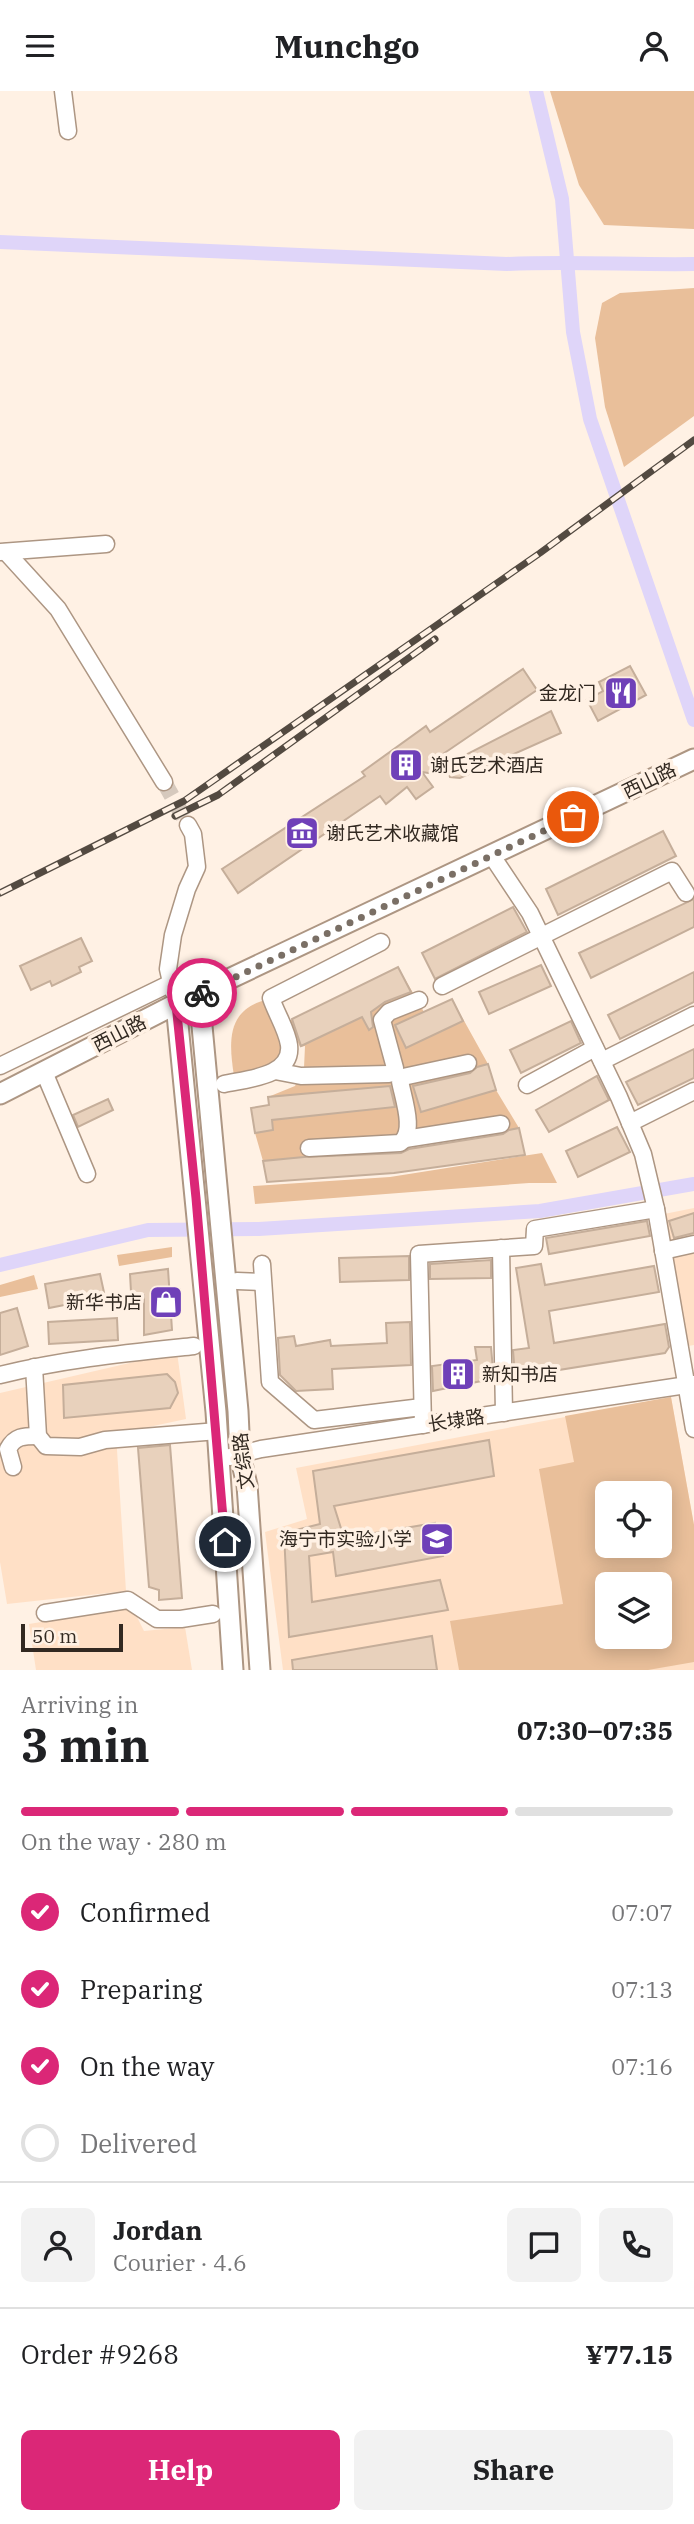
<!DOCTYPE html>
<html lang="en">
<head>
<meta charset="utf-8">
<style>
	:root { --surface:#fff; --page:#f2f2f2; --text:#202124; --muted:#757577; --line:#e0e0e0; --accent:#db2777 }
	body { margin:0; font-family:"IBM Plex Serif","Noto Sans SC",serif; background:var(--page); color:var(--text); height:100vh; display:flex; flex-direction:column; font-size:26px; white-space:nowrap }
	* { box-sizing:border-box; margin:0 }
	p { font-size:23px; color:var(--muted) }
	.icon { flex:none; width:38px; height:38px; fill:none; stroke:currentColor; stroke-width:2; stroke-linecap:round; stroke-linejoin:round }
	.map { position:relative; height:1579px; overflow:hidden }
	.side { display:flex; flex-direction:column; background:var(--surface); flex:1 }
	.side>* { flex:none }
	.tools { position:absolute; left:595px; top:1390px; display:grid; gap:14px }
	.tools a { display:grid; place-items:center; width:77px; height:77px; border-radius:10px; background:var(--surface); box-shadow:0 4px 18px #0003; font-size:35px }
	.scale { position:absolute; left:21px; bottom:18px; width:102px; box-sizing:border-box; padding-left:7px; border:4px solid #322921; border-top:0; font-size:19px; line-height:24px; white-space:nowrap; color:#322921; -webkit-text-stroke:5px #fff1e4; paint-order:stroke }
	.pin { position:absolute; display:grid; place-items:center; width:60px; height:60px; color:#fff; margin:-30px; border:4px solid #fff; border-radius:50%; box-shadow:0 2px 7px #0007 }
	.courier { position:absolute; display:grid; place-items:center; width:70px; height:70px; margin:-35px; border:5px solid #db2777; border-radius:50%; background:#fff; color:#222; box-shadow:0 2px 9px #0007 }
	.overview em { font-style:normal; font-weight:800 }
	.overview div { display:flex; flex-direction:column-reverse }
	.overview { display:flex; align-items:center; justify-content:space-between; height:119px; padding:0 21px }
	h1 { font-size:46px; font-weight:800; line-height:52px }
	.bar { display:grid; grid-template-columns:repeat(4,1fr); gap:10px 7px; align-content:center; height:84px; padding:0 21px }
	.bar i { height:9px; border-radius:5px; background:var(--line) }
	.bar .on { background:var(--accent) }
	.bar p { grid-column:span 4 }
	.line { display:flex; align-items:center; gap:18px; padding:0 21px; border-top:2px solid var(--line) }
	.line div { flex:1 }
	.round { display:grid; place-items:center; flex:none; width:74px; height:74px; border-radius:10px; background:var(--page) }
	ol { padding:0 21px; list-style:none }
	li { display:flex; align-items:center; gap:21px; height:77px }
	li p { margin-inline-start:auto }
	li .icon { padding:7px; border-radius:50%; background:var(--accent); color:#fff; stroke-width:4 }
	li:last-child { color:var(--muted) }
	li i { width:38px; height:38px; border:4px solid var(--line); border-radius:50% }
	.primary-button { display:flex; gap:14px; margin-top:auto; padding:14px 21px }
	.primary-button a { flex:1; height:80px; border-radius:10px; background:var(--accent); color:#fff; font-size:28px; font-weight:800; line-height:80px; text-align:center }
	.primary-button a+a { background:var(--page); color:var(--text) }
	header { display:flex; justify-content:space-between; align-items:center; height:91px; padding:0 21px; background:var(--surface); font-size:32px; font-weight:800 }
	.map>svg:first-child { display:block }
	.built { fill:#ffe0c6; fill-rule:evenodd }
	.green { fill:#e9bf9a; fill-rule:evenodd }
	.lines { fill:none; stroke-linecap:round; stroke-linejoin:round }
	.canal { stroke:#dfd5f9; stroke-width:14 }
	.building { fill:#e8d1bc; stroke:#c5ae9a; stroke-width:2 }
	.minor-tunnel { stroke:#d6c9bd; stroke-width:16; stroke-dasharray:16 8; stroke-linecap:butt }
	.minor-casing { stroke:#ad9683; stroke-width:19 }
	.major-casing { stroke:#ad9683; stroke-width:23 }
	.minor { stroke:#fff; stroke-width:16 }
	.major { stroke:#fff; stroke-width:19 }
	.rail-casing { stroke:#534a41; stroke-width:7 }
	.rail { stroke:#fff1e4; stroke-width:4.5; stroke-dasharray:13; stroke-linecap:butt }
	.done { stroke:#7a6f65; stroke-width:7; stroke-dasharray:0 12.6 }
	.route { stroke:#db2777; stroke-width:9 }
	.labels { text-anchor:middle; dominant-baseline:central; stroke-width:7; stroke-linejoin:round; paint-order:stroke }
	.poi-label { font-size:19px; fill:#322921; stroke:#fff1e4; text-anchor:end }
	.street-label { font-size:19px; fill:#322921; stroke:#fff1e4 }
</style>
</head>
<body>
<header><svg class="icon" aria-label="menu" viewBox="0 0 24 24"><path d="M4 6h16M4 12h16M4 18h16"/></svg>Munchgo<svg class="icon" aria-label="person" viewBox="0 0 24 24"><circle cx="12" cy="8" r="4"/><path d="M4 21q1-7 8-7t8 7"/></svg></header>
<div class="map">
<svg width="694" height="1579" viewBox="0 0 694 1579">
	<rect width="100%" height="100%" fill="#fff1e4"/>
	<!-- built -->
	<g class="built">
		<polygon points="694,1117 694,1254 688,1255 664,1123"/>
		<polygon points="177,1261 186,1328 116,1343 126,1500 7,1513 0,1471 0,1302"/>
		<path d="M671 1306 694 1434V1579H283L265 1441 307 1428 296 1377ZM607 1402H660V1454H607ZM607 1493H660V1545H607Z"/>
		<polygon points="132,1516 144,1540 185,1536 192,1579 36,1579 29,1533"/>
	</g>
	<!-- green -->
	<g class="green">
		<polygon points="550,0 694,0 694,138 604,134 579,94"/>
		<polygon points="694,197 694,325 624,376 605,316 595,247 602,212 620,202"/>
		<polygon points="398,876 424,921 452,908 488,973 496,999 519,1037 386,1057 263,1070 255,1042 272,1038 268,1006 295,995 304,977 305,955 300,956 289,930"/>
		<path d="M265 909 285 957 275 974 234 985C229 952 226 920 265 909Z"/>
		<polygon points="542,1062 557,1092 529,1092 255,1113 253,1095 390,1086"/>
		<polygon points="172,1156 172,1166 119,1175 117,1164"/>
		<polygon points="34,1184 38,1198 0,1206 0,1194"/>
		<path d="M671 1306 694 1434V1571L648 1579H459L450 1530 563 1513 539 1378 574 1371 565 1325ZM607 1402H660V1454H607ZM607 1493H660V1545H607Z"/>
	</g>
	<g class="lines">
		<!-- canal -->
		<g class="canal">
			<polyline points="536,0 562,108 573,241 590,328 694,629"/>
			<path d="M0 151 507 173C570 170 632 174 694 173"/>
			<polyline points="0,1174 148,1139 259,1138 540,1120 694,1093"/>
		</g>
	</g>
	<!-- building -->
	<g class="building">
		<polygon points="630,575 646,604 598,630 587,609 603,600 599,591"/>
		<polygon points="523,578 537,599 443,663 446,669 428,682 422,681 433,696 416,708 407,696 386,713 380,705 238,802 222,778 365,685 362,681 426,635 430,641"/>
		<polygon points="551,620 561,642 460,687 450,686 446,674"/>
		<polygon points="663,740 676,765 558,824 546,798"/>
		<polygon points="694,808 694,836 591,887 579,862"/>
		<polygon points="513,816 527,841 435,888 422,862"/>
		<polygon points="81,847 92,870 79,876 81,881 52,895 50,890 31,899 20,875"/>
		<polygon points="541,874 551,895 489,923 479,901"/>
		<polygon points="398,876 411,901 385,911 371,921 373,936 369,939 362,926 301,955 292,928"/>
		<polygon points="694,881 694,911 620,948 608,924"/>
		<polygon points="452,908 463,930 406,957 395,934"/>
		<polygon points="571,930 581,952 521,982 510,959"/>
		<polygon points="694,958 694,987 638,1014 626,991"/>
		<polygon points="488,973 496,999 421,1021 413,995 470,982 477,976"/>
		<polygon points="597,985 609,1009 549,1041 536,1019"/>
		<polygon points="390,995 395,1016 272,1029 273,1039 255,1042 251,1017 269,1014 268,1006"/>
		<polygon points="108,1008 113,1019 78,1036 73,1024"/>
		<polygon points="617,1036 630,1061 578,1086 566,1060"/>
		<polygon points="519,1037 525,1064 394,1082 267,1091 263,1070 304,1066 401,1062 409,1058 503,1043 509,1039"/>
		<polygon points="694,1122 694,1142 674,1147 669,1130"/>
		<polygon points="647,1130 650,1145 549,1163 546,1147"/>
		<polygon points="409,1165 409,1189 340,1191 339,1167"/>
		<polygon points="491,1169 491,1187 430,1188 430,1173"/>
		<polygon points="541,1173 545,1194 654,1175 659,1201 549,1220 554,1252 665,1233 669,1256 665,1262 515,1286 513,1259 529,1257 516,1177"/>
		<polygon points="168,1178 172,1239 144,1244 144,1204 131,1201 130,1183"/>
		<polygon points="100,1183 105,1206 49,1217 45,1193"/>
		<polygon points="17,1217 28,1255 0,1264 0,1222"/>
		<polygon points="117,1227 118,1249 49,1253 48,1231"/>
		<polygon points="410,1231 411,1274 332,1278 333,1298 296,1300 280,1284 278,1247 294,1245 296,1255 330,1249 331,1255 387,1252 386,1232"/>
		<polygon points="475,1256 491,1256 493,1279 486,1289 433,1300 432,1275 477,1269"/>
		<polygon points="167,1283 175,1291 178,1302 170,1317 64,1327 63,1294"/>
		<polygon points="489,1349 494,1385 334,1415 344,1447 435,1432 443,1465 336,1485 333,1461 309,1465 312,1511 440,1489 448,1519 289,1546 284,1442 320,1433 313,1380"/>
		<polygon points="170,1354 182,1507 159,1509 159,1499 149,1496 138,1357"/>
		<polygon points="432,1545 437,1579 293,1579 292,1569"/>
	</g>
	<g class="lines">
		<!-- minor-tunnel -->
		<polyline class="minor-tunnel" points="164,691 188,734"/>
		<!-- minor casing -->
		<g class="minor-casing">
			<g id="minor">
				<polyline points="63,0 68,40"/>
				<polyline points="0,461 106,453"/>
				<polyline points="6,461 58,518 164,691"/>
				<polyline points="492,765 530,822 619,1006 643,1063 656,1118 694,1338"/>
				<polyline points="442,895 672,780 686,802"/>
				<polyline points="173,900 168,878 173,844 187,798 197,776 193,743 188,734"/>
				<polyline points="602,970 694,924"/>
				<polyline points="0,975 171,892"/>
				<polyline points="395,977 382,929 389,921 419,909"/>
				<polyline points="275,980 301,985 389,983"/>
				<polyline points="44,981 87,1083"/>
				<polyline points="403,986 468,972"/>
				<path d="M224 993C245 988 293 986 289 954 287 939 276 922 271 907L381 851"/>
				<polyline points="527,994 595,957"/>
				<polyline points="630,1032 694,1000"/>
				<polyline points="405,1048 501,1033"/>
				<path d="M309 1057 400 1052C416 1041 403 1007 400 990"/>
				<polyline points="501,1157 504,1322"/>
				<polyline points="663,1160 694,1153"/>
				<polyline points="262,1173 270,1291 314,1329 422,1316"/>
				<polyline points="237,1190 262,1191"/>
				<polyline points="34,1276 38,1345 46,1355 80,1356 105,1349 218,1340"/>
				<path d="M0 1284C64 1268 128 1262 194 1255"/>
				<polyline points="423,1334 419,1163 534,1155 535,1138 656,1118"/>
				<polyline points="230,1366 261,1358 694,1293"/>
				<path d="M13 1376 8 1358C15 1345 23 1345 38 1345"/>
				<polyline points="45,1522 128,1509 157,1528 181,1528 213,1523"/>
			</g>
		</g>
		<!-- major casing -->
		<g class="major-casing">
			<g id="major">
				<polyline points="199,903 238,1320 240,1364 247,1394 260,1579"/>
				<polyline points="176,913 216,1321 233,1579"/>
				<polyline points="0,1003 176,913 694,668"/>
			</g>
		</g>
		<!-- minor -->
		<use href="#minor" class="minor"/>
		<!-- major -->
		<use href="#major" class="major"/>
		<!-- rail casing -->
		<g class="rail-casing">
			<g id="rail">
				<polyline points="175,725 218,704 435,548"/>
				<polyline points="0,802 184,710 540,462 694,349"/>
			</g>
		</g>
		<!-- rail -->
		<use href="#rail" class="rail"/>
	</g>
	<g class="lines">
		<!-- done -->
		<polyline class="done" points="202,902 573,726"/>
		<!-- route -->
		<polyline class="route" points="202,902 176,913 196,1107 225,1451"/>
	</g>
	<!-- icons -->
	<defs>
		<g id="restaurant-square" transform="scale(1.75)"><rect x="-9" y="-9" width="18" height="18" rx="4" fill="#6f40b8" stroke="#fff1e4"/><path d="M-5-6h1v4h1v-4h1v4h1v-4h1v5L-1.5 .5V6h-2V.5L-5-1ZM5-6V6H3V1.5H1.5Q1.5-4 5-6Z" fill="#fff"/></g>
		<g id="building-square" transform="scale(1.75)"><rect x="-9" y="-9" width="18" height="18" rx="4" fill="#6f40b8" stroke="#fff1e4"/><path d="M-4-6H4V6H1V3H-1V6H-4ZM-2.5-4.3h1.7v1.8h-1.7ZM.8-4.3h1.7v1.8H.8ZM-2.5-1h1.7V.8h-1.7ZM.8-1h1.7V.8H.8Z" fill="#fff"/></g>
		<g id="museum-square" transform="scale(1.75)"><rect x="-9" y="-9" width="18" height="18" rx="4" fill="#6f40b8" stroke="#fff1e4"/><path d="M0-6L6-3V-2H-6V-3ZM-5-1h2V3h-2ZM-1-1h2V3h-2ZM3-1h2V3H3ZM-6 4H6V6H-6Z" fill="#fff"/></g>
		<g id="shop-square" transform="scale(1.75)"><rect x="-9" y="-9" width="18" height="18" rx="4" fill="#6f40b8" stroke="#fff1e4"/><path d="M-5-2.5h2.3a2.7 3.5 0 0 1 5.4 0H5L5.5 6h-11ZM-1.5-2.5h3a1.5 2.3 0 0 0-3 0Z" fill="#fff"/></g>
		<g id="school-square" transform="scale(1.75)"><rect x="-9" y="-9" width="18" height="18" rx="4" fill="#6f40b8" stroke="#fff1e4"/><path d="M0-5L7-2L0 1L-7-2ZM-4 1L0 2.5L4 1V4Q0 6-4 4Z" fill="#fff"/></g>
	</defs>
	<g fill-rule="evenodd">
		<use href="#restaurant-square" x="621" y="602"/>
		<use href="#building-square" x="406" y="674"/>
		<use href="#museum-square" x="302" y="742"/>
		<use href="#shop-square" x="166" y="1211"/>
		<use href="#building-square" x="458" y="1283"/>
		<use href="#school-square" x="437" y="1448"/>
	</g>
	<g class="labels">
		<!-- poi labels -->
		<g class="poi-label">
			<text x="596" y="602">金龙门</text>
			<text x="430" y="674" text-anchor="start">谢氏艺术酒店</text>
			<text x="326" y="742" text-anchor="start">谢氏艺术收藏馆</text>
			<text x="142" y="1211">新华书店</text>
			<text x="482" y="1283" text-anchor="start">新知书店</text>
			<text x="412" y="1448">海宁市实验小学</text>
		</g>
		<!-- street labels -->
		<g class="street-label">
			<text transform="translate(649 689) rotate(-26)">西山路</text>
			<text transform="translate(119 942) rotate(-27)">西山路</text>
			<text transform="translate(456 1329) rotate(-9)">长埭路</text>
			<text transform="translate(243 1370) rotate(-97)">文综路</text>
		</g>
	</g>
</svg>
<div class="tools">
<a><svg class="icon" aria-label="locate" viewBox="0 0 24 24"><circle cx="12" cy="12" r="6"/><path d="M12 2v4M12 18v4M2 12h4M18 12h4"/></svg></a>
<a><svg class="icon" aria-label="layers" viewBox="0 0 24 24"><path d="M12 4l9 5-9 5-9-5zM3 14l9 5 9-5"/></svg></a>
</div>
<div class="scale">50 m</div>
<div class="pin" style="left:573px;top:726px;background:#ea580c"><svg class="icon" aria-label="bag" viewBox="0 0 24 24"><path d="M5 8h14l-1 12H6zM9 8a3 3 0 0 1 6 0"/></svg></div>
<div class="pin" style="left:225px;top:1451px;background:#1f2937"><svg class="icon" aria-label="home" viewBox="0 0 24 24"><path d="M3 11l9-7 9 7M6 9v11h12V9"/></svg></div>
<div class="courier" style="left:202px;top:902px"><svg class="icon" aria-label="bike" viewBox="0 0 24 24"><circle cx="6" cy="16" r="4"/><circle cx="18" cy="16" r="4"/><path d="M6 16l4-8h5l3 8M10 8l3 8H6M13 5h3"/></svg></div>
</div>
<section class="side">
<div class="overview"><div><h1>3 min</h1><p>Arriving in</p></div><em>07:30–07:35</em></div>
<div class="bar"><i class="on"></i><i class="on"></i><i class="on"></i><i></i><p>On the way · 280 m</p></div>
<ol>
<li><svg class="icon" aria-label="check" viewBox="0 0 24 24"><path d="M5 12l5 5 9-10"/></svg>Confirmed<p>07:07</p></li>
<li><svg class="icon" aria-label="check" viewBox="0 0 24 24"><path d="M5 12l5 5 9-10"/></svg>Preparing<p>07:13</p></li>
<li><svg class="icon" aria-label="check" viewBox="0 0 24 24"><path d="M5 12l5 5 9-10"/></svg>On the way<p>07:16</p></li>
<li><i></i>Delivered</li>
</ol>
<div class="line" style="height:126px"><a class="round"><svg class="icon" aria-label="person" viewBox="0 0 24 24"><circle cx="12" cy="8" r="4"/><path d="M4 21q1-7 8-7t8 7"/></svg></a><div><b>Jordan</b><p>Courier · 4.6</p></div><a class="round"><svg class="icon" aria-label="chat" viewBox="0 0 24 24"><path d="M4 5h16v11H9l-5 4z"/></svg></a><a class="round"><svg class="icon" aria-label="phone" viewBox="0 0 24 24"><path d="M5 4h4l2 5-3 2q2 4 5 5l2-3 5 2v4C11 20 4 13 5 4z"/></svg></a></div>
<div class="line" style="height:91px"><div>Order #9268</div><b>¥77.15</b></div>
<div class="primary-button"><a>Help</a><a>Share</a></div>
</section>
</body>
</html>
